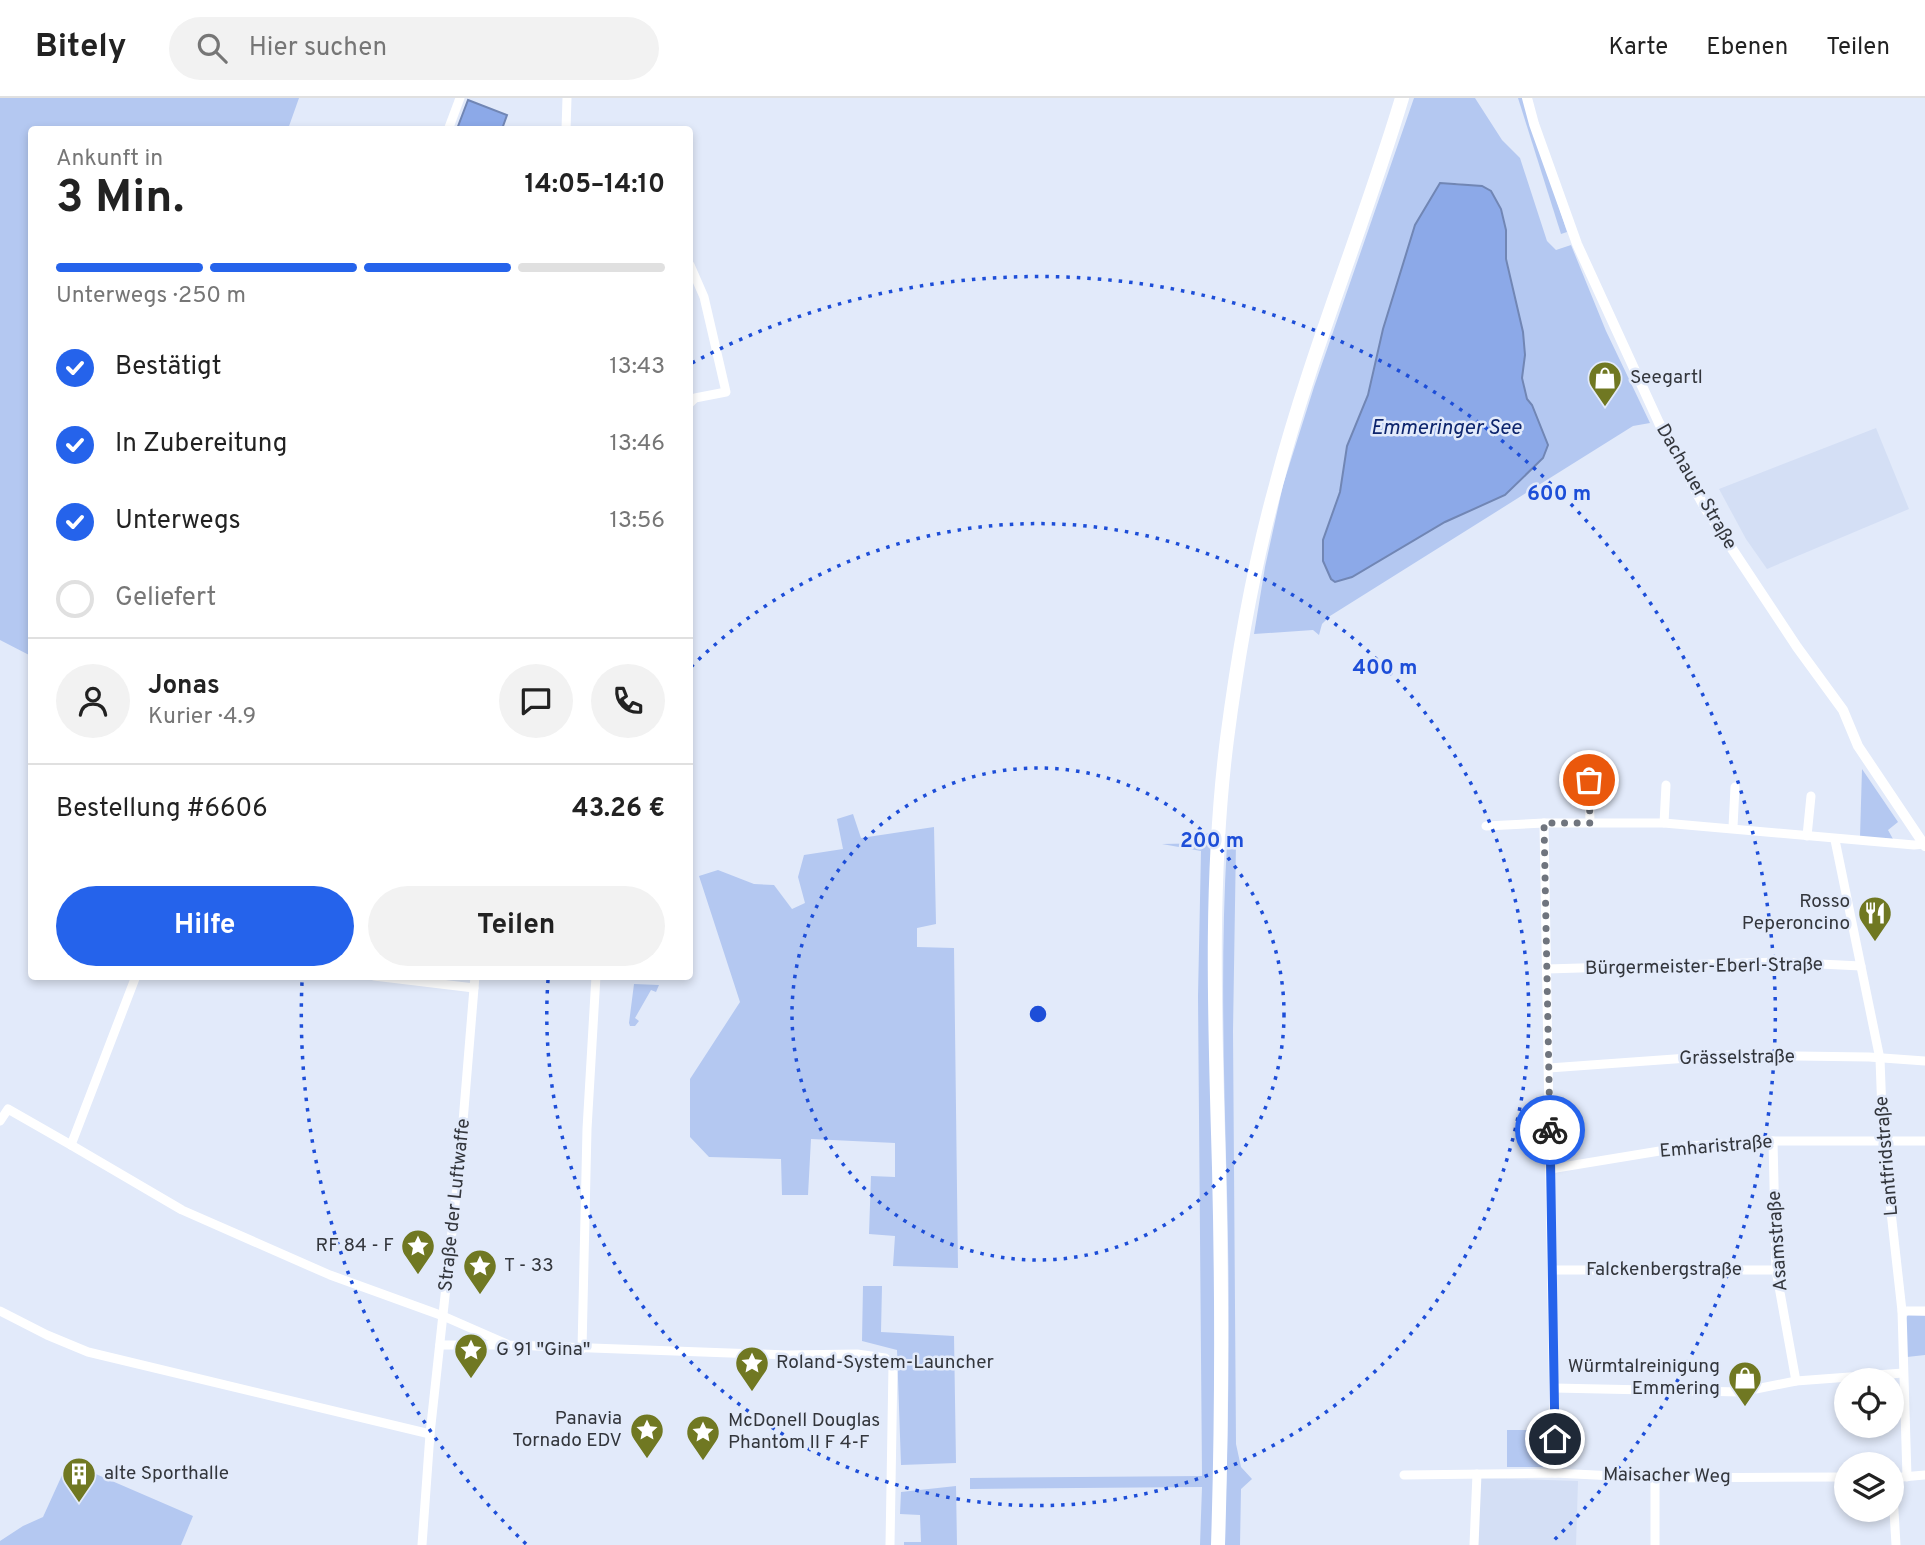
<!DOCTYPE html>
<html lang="de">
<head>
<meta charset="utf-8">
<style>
	:root { --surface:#fff; --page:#f2f2f2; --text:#222; --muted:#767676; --line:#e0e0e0; --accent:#2563eb }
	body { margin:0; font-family:Overpass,sans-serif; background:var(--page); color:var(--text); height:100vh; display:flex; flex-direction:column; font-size:26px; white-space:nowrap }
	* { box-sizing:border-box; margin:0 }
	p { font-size:23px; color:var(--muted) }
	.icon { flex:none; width:38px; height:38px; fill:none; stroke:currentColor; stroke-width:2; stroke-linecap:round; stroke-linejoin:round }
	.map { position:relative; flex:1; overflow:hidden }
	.sheet { position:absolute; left:28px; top:28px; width:665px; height:854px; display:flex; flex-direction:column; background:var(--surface); border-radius:7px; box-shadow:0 4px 10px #0003 }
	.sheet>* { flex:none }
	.fabs { position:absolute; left:1834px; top:1270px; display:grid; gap:14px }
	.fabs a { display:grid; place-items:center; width:70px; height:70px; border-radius:50%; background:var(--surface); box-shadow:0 4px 10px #0003; font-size:35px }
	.pin { position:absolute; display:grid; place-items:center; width:60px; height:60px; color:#fff; margin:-30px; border:4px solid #fff; border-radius:50%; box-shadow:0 2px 7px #0007 }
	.courier { position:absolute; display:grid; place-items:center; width:70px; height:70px; margin:-35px; border:5px solid #2563eb; border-radius:50%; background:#fff; color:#222; box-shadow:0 2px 9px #0007 }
	.head em { font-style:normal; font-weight:700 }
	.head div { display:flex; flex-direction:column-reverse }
	.head { display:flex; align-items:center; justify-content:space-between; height:119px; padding:0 28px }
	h1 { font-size:46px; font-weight:700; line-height:52px }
	.bar { display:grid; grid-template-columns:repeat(4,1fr); gap:10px 7px; align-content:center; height:84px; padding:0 28px }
	.bar i { height:9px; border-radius:5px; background:var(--line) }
	.bar .on { background:var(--accent) }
	.bar p { grid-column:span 4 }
	.line { display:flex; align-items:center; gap:18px; padding:0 28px; border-top:2px solid var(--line) }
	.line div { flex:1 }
	.round { display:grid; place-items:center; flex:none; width:74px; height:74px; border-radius:37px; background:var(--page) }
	ol { padding:0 28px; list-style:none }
	li { display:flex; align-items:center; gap:21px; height:77px }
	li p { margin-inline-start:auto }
	li .icon { padding:7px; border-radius:50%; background:var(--accent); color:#fff; stroke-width:4 }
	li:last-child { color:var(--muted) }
	li i { width:38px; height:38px; border:4px solid var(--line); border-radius:50% }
	.primary-button { display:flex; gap:14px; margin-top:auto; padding:14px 28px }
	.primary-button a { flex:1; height:80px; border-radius:42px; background:var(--accent); color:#fff; font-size:28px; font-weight:700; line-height:80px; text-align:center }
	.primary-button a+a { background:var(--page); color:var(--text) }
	header { display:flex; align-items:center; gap:42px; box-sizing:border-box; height:98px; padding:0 35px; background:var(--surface); border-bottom:2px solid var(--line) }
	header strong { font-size:33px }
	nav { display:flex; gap:38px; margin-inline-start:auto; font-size:24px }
	.search { width:490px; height:63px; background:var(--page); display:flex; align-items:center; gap:18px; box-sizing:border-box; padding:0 24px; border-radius:38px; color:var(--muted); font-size:26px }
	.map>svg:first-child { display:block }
	.built { fill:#d4dff5 }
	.green { fill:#b4c8f1; fill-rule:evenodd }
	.water { fill:#8ca9e8; stroke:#7186b4; stroke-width:2 }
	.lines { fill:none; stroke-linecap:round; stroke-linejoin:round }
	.minor { stroke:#fff; stroke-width:9 }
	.tertiary { stroke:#fff; stroke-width:10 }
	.trunk { stroke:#fff; stroke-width:14 }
	.done { stroke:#70757e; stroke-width:7; stroke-dasharray:0 12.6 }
	.route { stroke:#2563eb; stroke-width:9 }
	.ring { fill:none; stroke:#1d4ed8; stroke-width:3.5; stroke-dasharray:3.5 7 }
	.labels { text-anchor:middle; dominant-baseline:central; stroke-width:5; stroke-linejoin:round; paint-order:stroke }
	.poi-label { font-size:19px; fill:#33363c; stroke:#e2eafa; text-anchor:start }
	.street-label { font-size:19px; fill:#33363c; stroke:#e2eafa }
	.water-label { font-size:21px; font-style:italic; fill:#0d256d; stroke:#e2eafa }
	.centre { fill:#1d4ed8; stroke:#e2eafa; stroke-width:3.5 }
	.ring-label { font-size:21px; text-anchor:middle; font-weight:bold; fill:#1d4ed8; stroke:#e2eafa; stroke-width:5; stroke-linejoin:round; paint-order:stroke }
</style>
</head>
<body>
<header>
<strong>Bitely</strong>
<div class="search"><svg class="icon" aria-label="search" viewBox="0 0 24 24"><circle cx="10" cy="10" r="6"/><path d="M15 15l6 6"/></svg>Hier suchen</div>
<nav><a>Karte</a><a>Ebenen</a><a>Teilen</a></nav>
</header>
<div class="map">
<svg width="1925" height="1447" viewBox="0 0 1925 1447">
	<rect width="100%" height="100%" fill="#e2eafa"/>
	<!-- built -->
	<g class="built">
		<polygon points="1876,330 1909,411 1767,471 1746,441 1719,391"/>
		<polygon points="1480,1380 1578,1383 1576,1447 1478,1447"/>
	</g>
	<!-- green -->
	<g class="green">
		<polygon points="0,0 299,0 288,31 32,32 31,558 0,542"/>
		<path d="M1414 0H1475L1502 42 1520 60 1547 143 1556 152 1571 147 1606 233 1650 325 1633 328 1330 518 1322 526 1319 537 1313 532 1254 536 1265 469 1283 387 1314 289ZM1456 85 1482 89 1491 93 1506 132V161L1525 257 1522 280 1527 301 1532 307 1548 347 1543 360 1505 397 1445 424 1323 442 1340 394 1347 348 1368 297 1383 231Z"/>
		<polygon points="1518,0 1524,0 1567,134 1561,136"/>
		<polygon points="1862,671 1898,724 1888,732 1893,741 1860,739"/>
		<polygon points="853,716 861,740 934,729 936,826 917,830 917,849 954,850 958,1170 893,1168 895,1138 869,1136 871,1078 895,1079 895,1045 811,1041 808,1097 782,1097 781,1061 709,1059 690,1039 690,981 740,904 699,778 718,772 754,786 774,787 792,811 805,805 798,779 804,757 843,751 837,721"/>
		<path d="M1236 744 1233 933 1236 1346 1241 1369 1252 1381 1241 1391 1240 1447H1224C1229 1330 1230 1213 1227 1096 1224 979 1220 863 1227 746Z"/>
		<path d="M1212 745C1205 862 1213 979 1216 1096 1219 1213 1217 1330 1212 1447H1200L1202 1389 970 1391V1380L1202 1378 1198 898 1201 753 1162 746Z"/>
		<polygon points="634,886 659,887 656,894 651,892 635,920 639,923 635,928 630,928 629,925"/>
		<polygon points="863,1188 882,1188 881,1234 954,1238 956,1365 901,1367 897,1252 862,1243"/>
		<polygon points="1908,1217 1925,1218 1925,1257 1907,1259 1906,1220"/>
		<polygon points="1507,1332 1540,1332 1541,1342 1548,1343 1549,1364 1546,1369 1507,1369"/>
		<polygon points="68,1364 193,1418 181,1447 0,1447 0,1443 23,1428 43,1419"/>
		<polygon points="956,1388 957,1447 904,1447 904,1444 921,1444 920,1417 900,1416 901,1394"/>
	</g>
	<!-- water -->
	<g class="water">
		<polygon points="468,2 507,17 502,31 457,31"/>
		<polygon points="1440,85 1482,88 1491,93 1501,111 1506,132 1506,161 1523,234 1525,257 1522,280 1527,301 1532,307 1548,347 1543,360 1505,397 1445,424 1352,479 1335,484 1331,481 1323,463 1323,442 1340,394 1347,348 1368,297 1383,231 1415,127"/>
	</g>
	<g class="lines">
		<!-- minor -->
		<g class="minor">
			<polyline points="448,32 460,0"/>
			<polyline points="566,32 567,0"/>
			<polyline points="690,167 704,199 726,294 695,300 690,305"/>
			<polyline points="1589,682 1590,725"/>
			<polyline points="1544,725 1555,1375"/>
			<polyline points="1664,725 1666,687"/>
			<polyline points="1486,728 1544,725 1664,725 1914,747 1925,746"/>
			<polyline points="1733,729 1735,689"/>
			<polyline points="1807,738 1811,698"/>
			<polyline points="1835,742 1880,961 1883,1042 1902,1213 1907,1379"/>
			<polyline points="1547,871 1779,864 1861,868"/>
			<polyline points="136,878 71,1047 182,1112 330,1177 443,1218 509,1247 788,1257 857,1256 885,1260 893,1267 890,1447"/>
			<polyline points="374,878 474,890"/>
			<polyline points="1549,970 1730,957 1869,959 1925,963"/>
			<polyline points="0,1023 8,1011 71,1047"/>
			<polyline points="1773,1043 1776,1172 1796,1283"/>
			<polyline points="1550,1071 1690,1048 1773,1043 1925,1043"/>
			<polyline points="1553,1172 1776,1172"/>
			<polyline points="0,1213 47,1237 88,1254 430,1336"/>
			<polyline points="1902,1213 1925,1213"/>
			<polyline points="440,1247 504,1247"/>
			<polyline points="582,1251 587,1031 596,878"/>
			<polyline points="1554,1290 1741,1294 1796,1283 1903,1275"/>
			<polyline points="1404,1377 1555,1375 1655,1380 1846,1379"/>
			<polyline points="1892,1379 1896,1447"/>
			<polyline points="1902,1379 1925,1377"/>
			<polyline points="422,1447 430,1336 460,1060 475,878"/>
			<polyline points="1474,1447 1477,1376"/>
			<polyline points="1655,1447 1655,1380"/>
		</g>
		<!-- tertiary -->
		<polyline class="tertiary" points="1527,0 1534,26 1577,146 1659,325 1705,410 1797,549 1843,612 1858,648 1925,748"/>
		<!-- trunk -->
		<path class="trunk" d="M1218 1447C1222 1321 1222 1196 1219 1070 1215 927 1209 783 1227 641 1238 556 1253 470 1276 387 1310 256 1363 130 1402 0"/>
	</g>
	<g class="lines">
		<!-- done -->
		<polyline class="done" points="1550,1032 1544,725 1590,725 1589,682"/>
		<!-- route -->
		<polyline class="route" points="1550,1032 1555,1341"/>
	</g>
	<!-- distance rings -->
	<g class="ring">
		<circle cx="1038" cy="916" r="246"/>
		<path d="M691 569A491 491 0 1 1 548 882"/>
		<path d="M526 1446A737 737 0 0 1 302 884M692 265A737 737 0 0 1 1550 1446"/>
	</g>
	<!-- icons -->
	<defs>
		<g id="shop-pin" transform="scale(1.75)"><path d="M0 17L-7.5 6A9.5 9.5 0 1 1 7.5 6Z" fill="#707822" stroke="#e2eafa"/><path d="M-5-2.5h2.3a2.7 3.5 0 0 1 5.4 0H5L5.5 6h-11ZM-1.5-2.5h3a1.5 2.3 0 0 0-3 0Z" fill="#fff"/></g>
		<g id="restaurant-pin" transform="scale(1.75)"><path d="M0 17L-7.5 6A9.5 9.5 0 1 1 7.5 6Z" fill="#707822" stroke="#e2eafa"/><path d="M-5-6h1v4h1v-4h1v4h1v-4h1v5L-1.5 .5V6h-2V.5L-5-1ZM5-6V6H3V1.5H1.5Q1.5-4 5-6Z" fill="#fff"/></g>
		<g id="sight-pin" transform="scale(1.75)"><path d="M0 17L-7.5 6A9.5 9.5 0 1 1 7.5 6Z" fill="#707822" stroke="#e2eafa"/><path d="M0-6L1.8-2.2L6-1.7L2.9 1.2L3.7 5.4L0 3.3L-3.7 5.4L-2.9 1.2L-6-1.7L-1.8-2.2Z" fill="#fff"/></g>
		<g id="building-pin" transform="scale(1.75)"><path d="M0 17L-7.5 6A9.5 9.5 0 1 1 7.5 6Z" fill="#707822" stroke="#e2eafa"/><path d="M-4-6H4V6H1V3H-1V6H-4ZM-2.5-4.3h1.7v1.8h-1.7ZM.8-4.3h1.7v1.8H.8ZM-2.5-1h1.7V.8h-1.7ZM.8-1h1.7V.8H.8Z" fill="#fff"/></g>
	</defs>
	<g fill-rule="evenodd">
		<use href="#shop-pin" x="1605" y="280"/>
		<use href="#restaurant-pin" x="1875" y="815"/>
		<use href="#sight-pin" x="418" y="1148"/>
		<use href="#sight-pin" x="480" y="1168"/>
		<use href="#sight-pin" x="471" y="1252"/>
		<use href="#sight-pin" x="752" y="1265"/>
		<use href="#shop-pin" x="1745" y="1280"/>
		<use href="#sight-pin" x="647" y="1332"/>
		<use href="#sight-pin" x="703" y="1334"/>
		<use href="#building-pin" x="79" y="1376"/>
	</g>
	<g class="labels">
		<!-- poi labels -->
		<g class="poi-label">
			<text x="1630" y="280">Seegartl</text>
			<text x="1850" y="804" text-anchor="end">Rosso<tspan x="1850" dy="22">Peperoncino</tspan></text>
			<text x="394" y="1148" text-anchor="end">RF 84 - F</text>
			<text x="504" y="1168">T - 33</text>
			<text x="496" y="1252">G 91 "Gina"</text>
			<text x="776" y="1265">Roland-System-Launcher</text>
			<text x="1720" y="1269" text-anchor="end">Würmtalreinigung<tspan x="1720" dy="22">Emmering</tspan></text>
			<text x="622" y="1321" text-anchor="end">Panavia<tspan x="622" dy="22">Tornado EDV</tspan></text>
			<text x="728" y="1323">McDonell Douglas<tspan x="728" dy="22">Phantom II F 4-F</tspan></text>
			<text x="104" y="1376">alte Sporthalle</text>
		</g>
		<!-- street labels -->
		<g class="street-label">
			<text transform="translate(1696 389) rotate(60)">Dachauer Straße</text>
			<text transform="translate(1704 869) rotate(-1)">Bürgermeister-Eberl-Straße</text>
			<text transform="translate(1737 960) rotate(-1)">Grässelstraße</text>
			<text transform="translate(1716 1049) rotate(-5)">Emharistraße</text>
			<text transform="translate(1887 1058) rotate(-95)">Lantfridstraße</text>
			<text transform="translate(455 1107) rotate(-84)">Straße der Luftwaffe</text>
			<text transform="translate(1778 1143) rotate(-94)">Asamstraße</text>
			<text x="1664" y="1172">Falckenbergstraße</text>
			<text transform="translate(1667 1378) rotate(1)">Maisacher Weg</text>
		</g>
		<!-- water labels -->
		<g class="water-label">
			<text x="1446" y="330">Emmeringer See</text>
		</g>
	</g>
	<circle cx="1038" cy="916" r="10" class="centre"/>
	<g class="ring-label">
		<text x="1559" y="402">600 m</text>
		<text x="1385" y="576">400 m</text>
		<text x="1212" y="749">200 m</text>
	</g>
</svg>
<div class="fabs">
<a><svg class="icon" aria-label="locate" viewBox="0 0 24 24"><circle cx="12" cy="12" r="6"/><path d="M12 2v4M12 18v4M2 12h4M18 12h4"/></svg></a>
<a><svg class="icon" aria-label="layers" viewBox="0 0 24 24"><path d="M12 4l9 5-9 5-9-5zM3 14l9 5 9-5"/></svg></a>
</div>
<div class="pin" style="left:1589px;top:682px;background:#ea580c"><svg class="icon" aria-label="bag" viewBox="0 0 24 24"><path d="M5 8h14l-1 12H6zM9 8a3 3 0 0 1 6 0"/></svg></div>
<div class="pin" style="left:1555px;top:1341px;background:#1f2937"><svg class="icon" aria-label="home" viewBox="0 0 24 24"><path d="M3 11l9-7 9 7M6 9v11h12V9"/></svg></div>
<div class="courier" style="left:1550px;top:1032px"><svg class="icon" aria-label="bike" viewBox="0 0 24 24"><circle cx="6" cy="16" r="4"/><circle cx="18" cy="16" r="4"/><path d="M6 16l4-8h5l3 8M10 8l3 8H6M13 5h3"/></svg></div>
<section class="sheet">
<div class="head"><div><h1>3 Min.</h1><p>Ankunft in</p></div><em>14:05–14:10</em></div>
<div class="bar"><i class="on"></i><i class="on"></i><i class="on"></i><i></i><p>Unterwegs · 250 m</p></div>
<ol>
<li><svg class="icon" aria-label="check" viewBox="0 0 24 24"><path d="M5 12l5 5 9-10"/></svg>Bestätigt<p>13:43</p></li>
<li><svg class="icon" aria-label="check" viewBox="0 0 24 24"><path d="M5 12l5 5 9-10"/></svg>In Zubereitung<p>13:46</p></li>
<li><svg class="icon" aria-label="check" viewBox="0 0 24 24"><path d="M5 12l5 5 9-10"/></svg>Unterwegs<p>13:56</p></li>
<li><i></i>Geliefert</li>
</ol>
<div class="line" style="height:126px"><a class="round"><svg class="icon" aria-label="person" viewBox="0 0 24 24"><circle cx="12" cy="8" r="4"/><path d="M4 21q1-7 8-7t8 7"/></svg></a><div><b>Jonas</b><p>Kurier · 4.9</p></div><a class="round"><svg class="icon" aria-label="chat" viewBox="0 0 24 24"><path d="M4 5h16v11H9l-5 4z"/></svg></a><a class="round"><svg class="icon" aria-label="phone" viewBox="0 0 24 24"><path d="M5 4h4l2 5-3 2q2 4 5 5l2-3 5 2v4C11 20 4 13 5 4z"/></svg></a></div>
<div class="line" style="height:91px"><div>Bestellung #6606</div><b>43.26 €</b></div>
<div class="primary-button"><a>Hilfe</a><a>Teilen</a></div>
</section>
</div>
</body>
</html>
